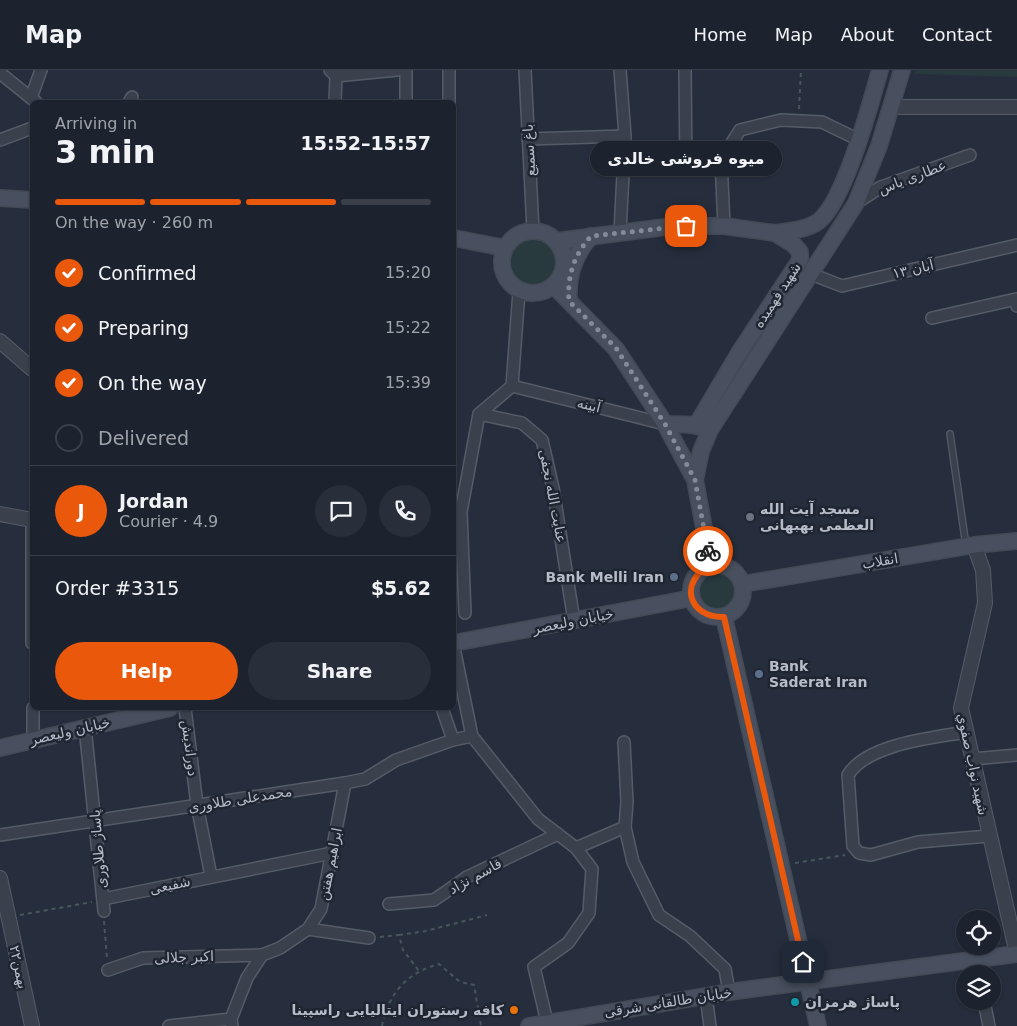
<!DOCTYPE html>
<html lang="en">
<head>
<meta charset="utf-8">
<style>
	:root { --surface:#1c222e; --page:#292f3a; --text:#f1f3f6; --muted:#a0a4aa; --line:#3a3f4a; --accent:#ea580c }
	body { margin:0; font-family:"DejaVu Sans",Vazirmatn,sans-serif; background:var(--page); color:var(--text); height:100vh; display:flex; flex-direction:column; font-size:19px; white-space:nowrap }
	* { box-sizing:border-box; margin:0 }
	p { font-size:16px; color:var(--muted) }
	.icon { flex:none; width:28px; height:28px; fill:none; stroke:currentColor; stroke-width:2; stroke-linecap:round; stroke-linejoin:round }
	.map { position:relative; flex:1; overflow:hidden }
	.drawer { position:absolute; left:30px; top:30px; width:426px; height:610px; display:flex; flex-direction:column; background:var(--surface); border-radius:8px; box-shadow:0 1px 4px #0004,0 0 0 1px var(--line) }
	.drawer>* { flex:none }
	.buttons { position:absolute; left:956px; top:840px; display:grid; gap:10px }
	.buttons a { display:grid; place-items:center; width:45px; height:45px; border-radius:50%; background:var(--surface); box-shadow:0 1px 4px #0004,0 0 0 1px var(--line); font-size:25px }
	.pin { position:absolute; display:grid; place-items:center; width:42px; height:42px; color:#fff; margin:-21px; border-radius:10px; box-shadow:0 2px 8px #0006 }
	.courier { position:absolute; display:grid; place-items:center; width:50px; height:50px; margin:-25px; border:4px solid #ea580c; border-radius:50%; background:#fff; color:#222; box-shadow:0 1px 6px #0007 }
	.bubble { position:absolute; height:35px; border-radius:18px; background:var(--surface); box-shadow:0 1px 4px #0004,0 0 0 1px var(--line); font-size:16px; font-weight:700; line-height:35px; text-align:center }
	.overview em { font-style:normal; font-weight:700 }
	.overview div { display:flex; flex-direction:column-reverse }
	.overview { display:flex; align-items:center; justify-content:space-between; height:85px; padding:0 25px }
	h1 { font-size:32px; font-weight:700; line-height:38px }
	.bar { display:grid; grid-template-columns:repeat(4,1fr); gap:8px 5px; align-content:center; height:60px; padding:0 25px }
	.bar i { height:6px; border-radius:4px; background:var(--line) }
	.bar .on { background:var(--accent) }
	.bar p { grid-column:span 4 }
	.line { display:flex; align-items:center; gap:12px; padding:0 25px; border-top:1px solid var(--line) }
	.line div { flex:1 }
	.round { display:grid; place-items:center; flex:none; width:52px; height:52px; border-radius:26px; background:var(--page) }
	ol { padding:0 25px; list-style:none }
	li { display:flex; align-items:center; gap:15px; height:55px }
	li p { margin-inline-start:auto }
	li .icon { padding:5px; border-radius:50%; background:var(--accent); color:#fff; stroke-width:4 }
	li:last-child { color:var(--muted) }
	li i { width:28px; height:28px; border:2px solid var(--line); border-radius:50% }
	.cta { display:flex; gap:10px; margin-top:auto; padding:10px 25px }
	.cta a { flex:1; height:58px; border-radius:30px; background:var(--accent); color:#fff; font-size:20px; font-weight:700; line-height:58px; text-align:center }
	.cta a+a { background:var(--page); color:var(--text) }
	header { display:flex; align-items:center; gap:30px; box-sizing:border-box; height:70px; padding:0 25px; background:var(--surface); border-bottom:1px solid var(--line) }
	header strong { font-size:24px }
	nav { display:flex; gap:28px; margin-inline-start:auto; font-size:18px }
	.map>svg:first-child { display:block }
	.green { fill:#283a3e }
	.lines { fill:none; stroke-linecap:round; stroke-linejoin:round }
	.service-casing { stroke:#555c68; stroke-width:8 }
	.minor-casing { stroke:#555c68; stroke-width:14 }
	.tertiary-casing { stroke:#555c68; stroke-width:16 }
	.secondary-casing { stroke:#434a56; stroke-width:18 }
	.path { stroke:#46575b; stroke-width:2; stroke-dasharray:4 4; stroke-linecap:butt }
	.service { stroke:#3a414d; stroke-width:5.5 }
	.minor { stroke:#3a414d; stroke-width:11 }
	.tertiary { stroke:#3a414d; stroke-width:14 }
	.secondary { stroke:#48505f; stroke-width:15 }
	.done { stroke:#848a97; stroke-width:5; stroke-dasharray:0 9 }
	.route { stroke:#ea580c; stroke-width:6 }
	.worship-dot { fill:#6b7280; stroke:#1f2632; stroke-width:2 }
	.service-dot { fill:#5c6f8a; stroke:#1f2632; stroke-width:2 }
	.culture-dot { fill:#0f9aa8; stroke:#1f2632; stroke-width:2 }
	.food-dot { fill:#e8710a; stroke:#1f2632; stroke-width:2 }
	.labels { text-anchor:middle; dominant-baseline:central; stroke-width:5; stroke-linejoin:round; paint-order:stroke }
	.street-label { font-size:14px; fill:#b6bcc8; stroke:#1f2632 }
	.poi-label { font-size:14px; font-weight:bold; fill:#b6bcc8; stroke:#1f2632; text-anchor:start }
</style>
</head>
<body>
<header>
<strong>Map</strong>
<nav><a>Home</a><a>Map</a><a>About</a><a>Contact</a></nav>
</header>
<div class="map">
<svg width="1017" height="956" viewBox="0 0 1017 956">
	<rect width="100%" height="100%" fill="#262e3d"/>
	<!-- green -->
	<g class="green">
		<polygon points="916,0 1017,0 1017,7 915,4"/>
		<circle cx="534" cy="192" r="23"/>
		<circle cx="717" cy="521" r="23"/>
	</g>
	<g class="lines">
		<!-- service casing -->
		<g class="service-casing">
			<polyline id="service" points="950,364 966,476"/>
		</g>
		<!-- minor casing -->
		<g class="minor-casing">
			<g id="minor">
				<polyline points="330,0 336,6 335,32"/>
				<polyline points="406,0 406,32"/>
				<polyline points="525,0 533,161"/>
				<polyline points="0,3 36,32"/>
				<polyline points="336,6 397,0"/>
				<polyline points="31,28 41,0"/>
				<polyline points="129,32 132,27"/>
				<polyline points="449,32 449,0"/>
				<polyline points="528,69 625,66"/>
				<polyline points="0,70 32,58"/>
				<polyline points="625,97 686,99 685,0"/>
				<polyline points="856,133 881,117 970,85"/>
				<polyline points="724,156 721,90 740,60 781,50 822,52 859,70"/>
				<polyline points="620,162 625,66 620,0"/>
				<polyline points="811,204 842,216 1017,175"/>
				<polyline points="932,248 1016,229 1017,236"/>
				<polyline points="512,316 665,354"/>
				<polyline points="479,344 522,353 542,370 553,418 574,551"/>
				<polyline points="32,450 32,573"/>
				<polyline points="465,543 461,442 479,344 512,316 519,221"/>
				<polyline points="454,578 472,666 538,749 576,778 592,799 589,843 568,873 534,897 547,952"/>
				<polyline points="33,638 33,670"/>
				<polyline points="185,638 197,735 211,806"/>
				<polyline points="442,638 453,670"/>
				<polyline points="85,657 104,841"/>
				<path d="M966 662C932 668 867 674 848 705L853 776 859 783 871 785 918 772 989 766"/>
				<polyline points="624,672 627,732 625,757"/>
				<polyline points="972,689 1017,685"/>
				<polyline points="0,765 345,713 365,709 396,690 453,670 472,666"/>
				<polyline points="576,778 625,757 633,792 659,845 690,866 725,899 729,922"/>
				<polyline points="103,829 332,783"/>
				<polyline points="389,834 434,830 467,807 558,764"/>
				<polyline points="308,859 369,868"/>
				<polyline points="977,889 980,904"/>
				<polyline points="108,900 143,888 262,885"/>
				<polyline points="706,926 710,956"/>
				<polyline points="984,931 989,956"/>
				<polyline points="169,956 231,949"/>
				<polyline points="232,956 231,949 247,908 262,885 280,878 308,859 321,839 345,713"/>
			</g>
		</g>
		<!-- tertiary casing -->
		<g class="tertiary-casing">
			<g id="tertiary">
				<polyline points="891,37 1017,37"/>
				<polyline points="0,271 32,299"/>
				<polyline points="0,444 32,450"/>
				<polyline points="974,475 983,500 985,533 961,638 1017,884"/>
				<polyline points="0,808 32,956"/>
			</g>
		</g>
		<!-- secondary casing -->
		<g class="secondary-casing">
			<g id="secondary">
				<polyline points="0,128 32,130"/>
				<circle cx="533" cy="192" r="31"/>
				<path d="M775 163C789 161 807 160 819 151 845 130 870 35 880 0"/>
				<polyline points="454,168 505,178"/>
				<polyline points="557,171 673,156 724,156 775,163 793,174 800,182 800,190 739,283 697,354"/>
				<polyline points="554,216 616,279 665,354 695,410 711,495"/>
				<path d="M569 231C567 206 574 185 591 166"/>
				<path d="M665 354C679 355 694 353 706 359"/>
				<polyline points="695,410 701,381 710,360 856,133 879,76 902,0"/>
				<circle cx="717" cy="521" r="26"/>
				<polyline points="743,514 974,475 1017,471"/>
				<polyline points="724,547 818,956"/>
				<polyline points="454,573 692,528"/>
				<polyline points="0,678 170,638"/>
				<polyline points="529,956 729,922 1017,884"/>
			</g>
		</g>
		<!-- path -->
		<g class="path">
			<polyline points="799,39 801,0"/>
			<polyline points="795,793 845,785"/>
			<polyline points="20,845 92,832"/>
			<polyline points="104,851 107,889"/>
			<polyline points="399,865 426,861 487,845"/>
			<polyline points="380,867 399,865 403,880 419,901"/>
			<path d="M382 956C389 923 406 903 439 894L460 912 474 915 481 956"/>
		</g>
		<!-- service -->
		<use href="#service" class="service"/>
		<!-- minor -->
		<use href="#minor" class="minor"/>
		<!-- tertiary -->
		<use href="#tertiary" class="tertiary"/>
		<!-- secondary -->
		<use href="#secondary" class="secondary"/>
	</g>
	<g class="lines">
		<!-- done -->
		<path class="done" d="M686 156 591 166C574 185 567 206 569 231L616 278 665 354 695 410 708 481"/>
		<!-- route -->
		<path class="route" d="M708 481 711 495C678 511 688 548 724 547L803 892"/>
	</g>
	<!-- markers -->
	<circle class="worship-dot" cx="750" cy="447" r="5"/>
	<g class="service-dot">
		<circle cx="674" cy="507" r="5"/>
		<circle cx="759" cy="604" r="5"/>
	</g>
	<circle class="culture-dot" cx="795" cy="932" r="5"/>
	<circle class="food-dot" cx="514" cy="940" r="5"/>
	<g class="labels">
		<!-- street labels -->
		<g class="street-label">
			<text transform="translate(529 80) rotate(-93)">باغ سمیع</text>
			<text transform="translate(912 107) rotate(-21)">عطاری یاس</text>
			<text transform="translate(913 199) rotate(-13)">۱۳ آبان</text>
			<text transform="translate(777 225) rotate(-57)">شهید فهمیده</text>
			<text transform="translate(589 335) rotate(14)">آبینه</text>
			<text transform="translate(553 426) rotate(79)">عنایت الله نجفی</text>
			<text transform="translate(880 491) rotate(-10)">انقلاب</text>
			<text transform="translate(573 551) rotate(-11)">خیابان ولیعصر</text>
			<text transform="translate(70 661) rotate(-13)">خیابان ولیعصر</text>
			<text transform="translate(190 678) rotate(83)">دوراندیش</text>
			<text transform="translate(973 694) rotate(78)">شهید نواب صفوي</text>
			<text transform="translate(240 729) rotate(-9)">محمدعلی طلاوری</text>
			<text transform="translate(98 779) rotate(-95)">پاساژ طلاوری</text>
			<text transform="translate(330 794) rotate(-79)">ابراهیم هفتن</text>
			<text transform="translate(475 806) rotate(-29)">قاسم نژاد</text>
			<text transform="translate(170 815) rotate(-12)">شفیعی</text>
			<text transform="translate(184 887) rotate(-2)">اکبر جلالی</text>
			<text transform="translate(19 897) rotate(78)">۲۲بهمن</text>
			<text transform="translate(668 932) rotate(-9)">خیابان طالقانی شرقی</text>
		</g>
		<!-- poi labels -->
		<g class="poi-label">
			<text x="760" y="439">مسجد آیت الله<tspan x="760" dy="16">العظمی بهبهانی</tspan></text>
			<text x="664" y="507" text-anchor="end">Bank Melli Iran</text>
			<text x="769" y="596">Bank<tspan x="769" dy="16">Saderat Iran</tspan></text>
			<text x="805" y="932">پاساژ هرمزان</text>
			<text x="504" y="940" text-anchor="end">کافه رستوران ایتالیایی راسپینا</text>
		</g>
	</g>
</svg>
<div class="buttons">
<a><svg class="icon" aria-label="locate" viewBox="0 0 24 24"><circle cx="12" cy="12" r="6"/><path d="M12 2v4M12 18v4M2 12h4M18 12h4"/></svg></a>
<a><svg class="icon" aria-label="layers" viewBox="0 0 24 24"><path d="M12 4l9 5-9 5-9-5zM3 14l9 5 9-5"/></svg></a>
</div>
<div class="pin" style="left:686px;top:156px;background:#ea580c"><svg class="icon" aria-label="bag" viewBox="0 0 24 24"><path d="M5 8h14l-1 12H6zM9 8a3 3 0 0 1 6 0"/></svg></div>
<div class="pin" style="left:803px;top:892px;background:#1f2937"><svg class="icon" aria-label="home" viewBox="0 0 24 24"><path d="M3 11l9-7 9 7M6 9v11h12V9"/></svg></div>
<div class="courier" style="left:708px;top:481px"><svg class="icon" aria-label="bike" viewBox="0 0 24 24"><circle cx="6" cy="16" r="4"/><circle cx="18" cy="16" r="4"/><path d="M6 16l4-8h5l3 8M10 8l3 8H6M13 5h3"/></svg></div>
<div class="bubble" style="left:590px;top:71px;width:192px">میوه فروشی خالدی</div>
<section class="drawer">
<div class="overview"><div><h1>3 min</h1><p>Arriving in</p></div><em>15:52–15:57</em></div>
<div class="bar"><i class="on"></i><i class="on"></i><i class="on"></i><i></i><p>On the way · 260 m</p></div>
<ol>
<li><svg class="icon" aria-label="check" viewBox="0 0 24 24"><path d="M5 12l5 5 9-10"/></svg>Confirmed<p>15:20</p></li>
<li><svg class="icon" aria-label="check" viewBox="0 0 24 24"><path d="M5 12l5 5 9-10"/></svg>Preparing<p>15:22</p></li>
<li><svg class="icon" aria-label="check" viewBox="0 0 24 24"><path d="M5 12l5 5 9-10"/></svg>On the way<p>15:39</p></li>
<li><i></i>Delivered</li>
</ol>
<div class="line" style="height:90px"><b class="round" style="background:var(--accent);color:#fff">J</b><div><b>Jordan</b><p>Courier · 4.9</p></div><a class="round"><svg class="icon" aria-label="chat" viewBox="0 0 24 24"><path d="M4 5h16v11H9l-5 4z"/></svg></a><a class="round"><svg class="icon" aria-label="phone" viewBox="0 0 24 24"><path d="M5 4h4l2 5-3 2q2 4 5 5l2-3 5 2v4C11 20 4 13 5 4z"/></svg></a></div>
<div class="line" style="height:65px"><div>Order #3315</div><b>$5.62</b></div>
<div class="cta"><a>Help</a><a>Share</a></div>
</section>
</div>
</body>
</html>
